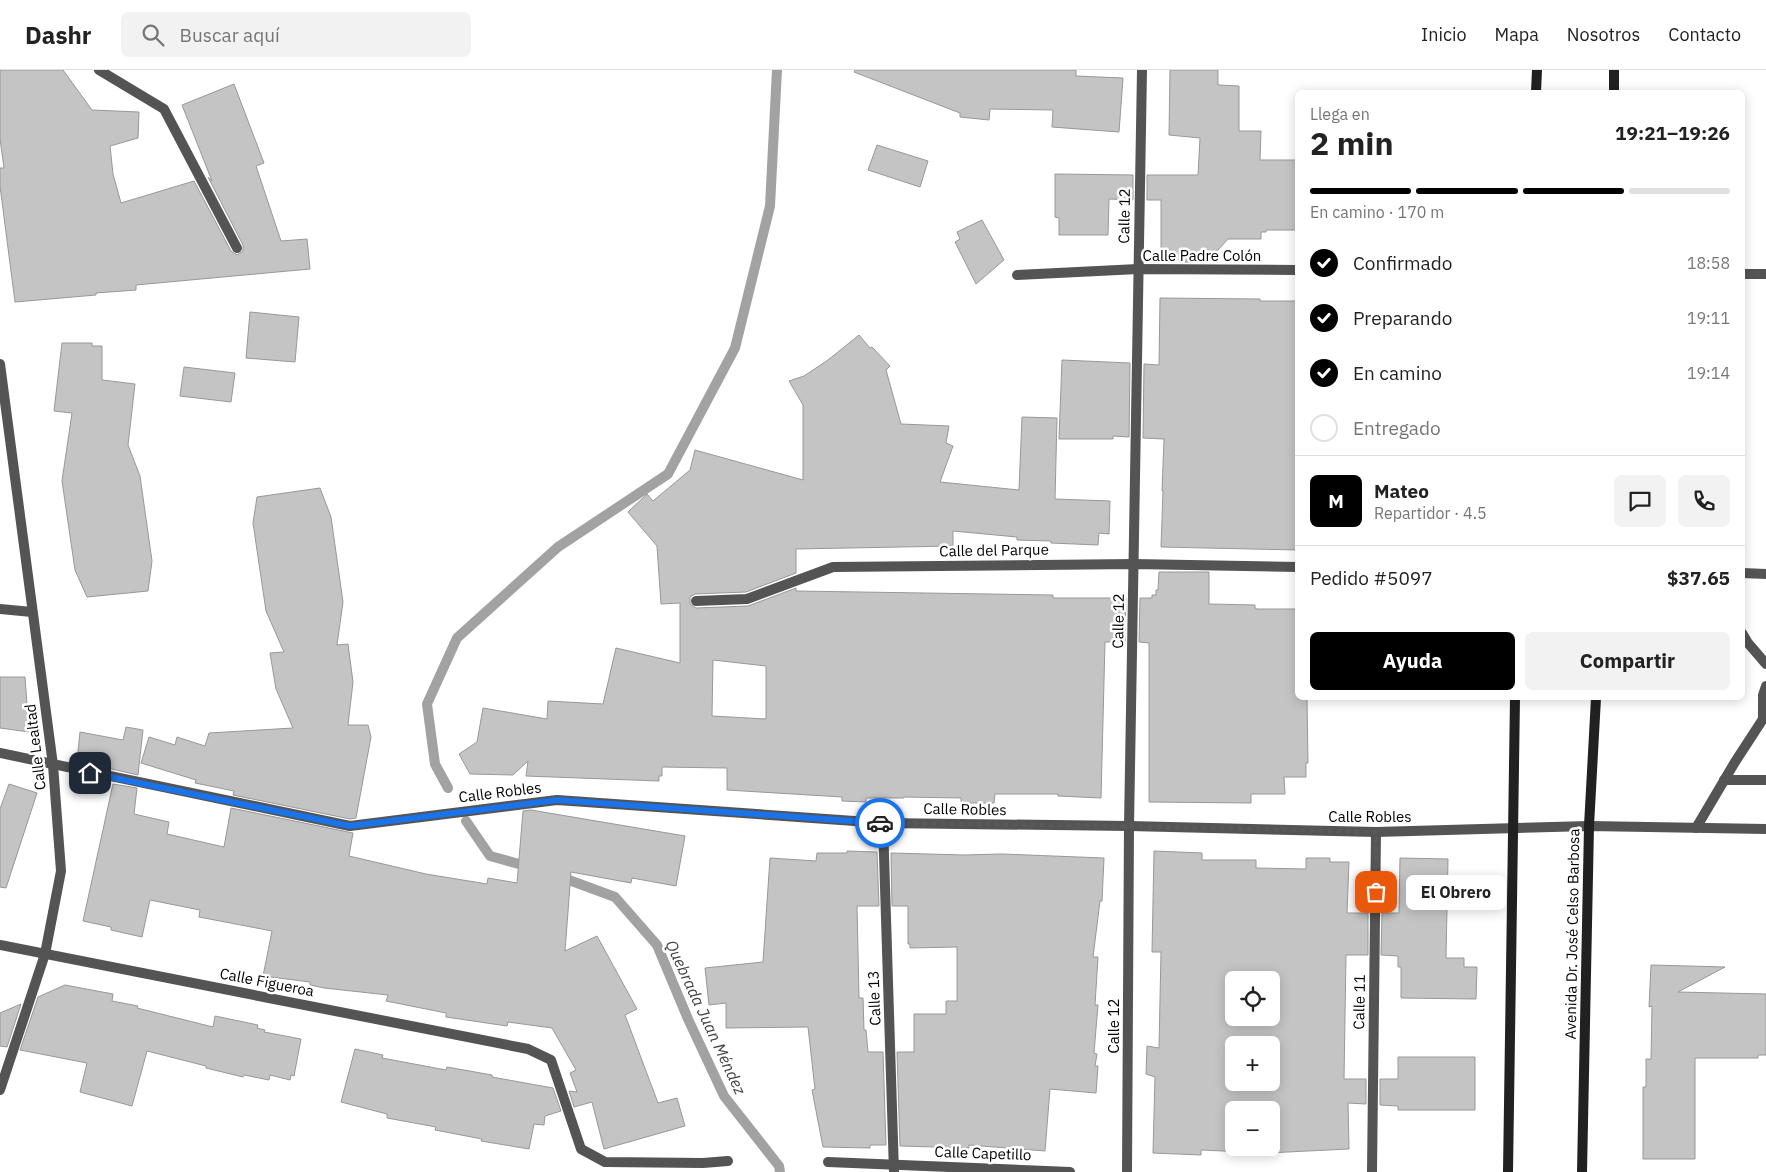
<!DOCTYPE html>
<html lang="es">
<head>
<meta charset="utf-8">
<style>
	:root { --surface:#fff; --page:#f2f2f2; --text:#222; --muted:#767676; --line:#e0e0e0; --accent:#000 }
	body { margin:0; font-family:"IBM Plex Sans",sans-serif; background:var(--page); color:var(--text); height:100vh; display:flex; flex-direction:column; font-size:19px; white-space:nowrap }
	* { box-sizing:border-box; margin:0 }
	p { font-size:16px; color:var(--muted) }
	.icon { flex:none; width:28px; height:28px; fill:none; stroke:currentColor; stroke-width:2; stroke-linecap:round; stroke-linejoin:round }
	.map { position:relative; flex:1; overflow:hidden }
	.panel { position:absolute; left:1295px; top:20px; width:450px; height:610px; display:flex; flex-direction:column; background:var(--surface); border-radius:8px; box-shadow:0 2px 12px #0003 }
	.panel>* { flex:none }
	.fabs { position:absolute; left:1225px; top:901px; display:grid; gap:10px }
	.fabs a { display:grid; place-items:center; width:55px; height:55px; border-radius:8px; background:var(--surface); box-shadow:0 2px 12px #0003; font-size:25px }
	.pin { position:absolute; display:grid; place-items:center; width:42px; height:42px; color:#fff; margin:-21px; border-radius:10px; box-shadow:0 2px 8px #0006 }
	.courier { position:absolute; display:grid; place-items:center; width:50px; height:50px; margin:-25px; border:4px solid #1a73e8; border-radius:50%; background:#fff; color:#222; box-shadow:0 1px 6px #0007 }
	.bubble { position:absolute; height:35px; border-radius:8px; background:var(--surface); box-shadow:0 2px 12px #0003; font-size:16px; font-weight:700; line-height:35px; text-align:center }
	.summary em { font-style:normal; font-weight:700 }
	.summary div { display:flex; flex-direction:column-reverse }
	.summary { display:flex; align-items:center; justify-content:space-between; height:85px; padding:0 15px }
	h1 { font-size:32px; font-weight:700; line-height:38px }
	.bar { display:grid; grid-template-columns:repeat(4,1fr); gap:8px 5px; align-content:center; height:60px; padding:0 15px }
	.bar i { height:6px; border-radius:4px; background:var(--line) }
	.bar .selected { background:var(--accent) }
	.bar p { grid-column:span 4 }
	.line { display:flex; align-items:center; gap:12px; padding:0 15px; border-top:1px solid var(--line) }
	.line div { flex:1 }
	.round { display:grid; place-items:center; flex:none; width:52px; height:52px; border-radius:8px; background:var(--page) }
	ol { padding:0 15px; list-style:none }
	li { display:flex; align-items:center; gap:15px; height:55px }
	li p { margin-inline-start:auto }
	li .icon { padding:5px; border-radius:50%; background:var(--accent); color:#fff; stroke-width:4 }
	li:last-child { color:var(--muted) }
	li i { width:28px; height:28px; border:2px solid var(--line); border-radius:50% }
	.primary-button { display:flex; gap:10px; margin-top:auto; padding:10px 15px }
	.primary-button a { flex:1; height:58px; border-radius:8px; background:var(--accent); color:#fff; font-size:20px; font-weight:700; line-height:58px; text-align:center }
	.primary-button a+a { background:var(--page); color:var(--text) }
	header { display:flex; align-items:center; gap:30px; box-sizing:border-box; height:70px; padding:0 25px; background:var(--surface); border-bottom:1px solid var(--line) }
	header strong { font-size:24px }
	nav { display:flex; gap:28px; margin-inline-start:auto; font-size:18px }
	.search { width:350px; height:45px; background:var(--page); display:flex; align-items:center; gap:12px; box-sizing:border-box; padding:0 18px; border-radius:8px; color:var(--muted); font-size:19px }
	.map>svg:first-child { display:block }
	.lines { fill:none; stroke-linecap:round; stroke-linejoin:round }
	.stream { stroke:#a2a2a2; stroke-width:10 }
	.building { fill:#c4c4c4; stroke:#989898; fill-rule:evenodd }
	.service { stroke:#545454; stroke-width:10 }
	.minor { stroke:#545454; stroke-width:10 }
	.secondary { stroke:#212121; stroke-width:10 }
	.done { stroke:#595959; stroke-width:5; stroke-dasharray:0 9 }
	.route { stroke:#1a73e8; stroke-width:6 }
	.labels { text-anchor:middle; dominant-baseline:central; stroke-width:5; stroke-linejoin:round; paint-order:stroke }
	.street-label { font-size:15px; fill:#000; stroke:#fff }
	.water-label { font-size:16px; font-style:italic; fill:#434343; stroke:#fff }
</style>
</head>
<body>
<header>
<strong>Dashr</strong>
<div class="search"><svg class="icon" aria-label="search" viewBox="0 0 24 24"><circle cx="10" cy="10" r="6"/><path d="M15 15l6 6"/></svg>Buscar aquí</div>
<nav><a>Inicio</a><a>Mapa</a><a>Nosotros</a><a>Contacto</a></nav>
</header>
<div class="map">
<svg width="1766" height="1102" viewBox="0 0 1766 1102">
	<rect width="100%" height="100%" fill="#fff"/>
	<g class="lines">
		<!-- stream -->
		<g class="stream">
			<polyline points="448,718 435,694 427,634 457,568 558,477 668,404 735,278 770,136 777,0"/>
			<polyline points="466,751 490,786 530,797"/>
			<polyline points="558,806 615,827 657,875 688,949 724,1026 779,1096 780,1102"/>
		</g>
	</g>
	<!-- building -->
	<g class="building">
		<polygon points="0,0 63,0 92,40 139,42 138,68 110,76 113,104 121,133 194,111 231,181 237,185 243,181 243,175 208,107 212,111 182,35 234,14 264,93 256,96 281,171 307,169 310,199 136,215 136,220 96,223 96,225 15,232 0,116 0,98 4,98 0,69"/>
		<polygon points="855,0 1076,0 1076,6 1123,8 1119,62 1052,57 1053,40 990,39 989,50 960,47 960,43 854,2"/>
		<polygon points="1170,0 1218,0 1218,15 1239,16 1239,61 1261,61 1260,90 1298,90 1298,160 1266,160 1266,162 1261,162 1261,169 1228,169 1218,180 1188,192 1182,192 1161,178 1161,130 1147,130 1147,105 1198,105 1200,68 1169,65"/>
		<polygon points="877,75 928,91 920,117 868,100"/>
		<polygon points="1055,104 1133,105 1133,130 1109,129 1108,165 1059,165 1059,148 1055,147"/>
		<polygon points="982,150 1004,190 976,214 955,172 960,169 957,162"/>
		<polygon points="1160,228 1260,229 1260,231 1298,231 1298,480 1161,477 1163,421 1162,421 1164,369 1143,368 1144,294 1159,295"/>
		<polygon points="250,242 299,247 295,292 246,288"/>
		<path d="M859 265 870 278 872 277 890 296 886 300 901 354 949 356 946 373 953 376 940 412 1019 420 1022 347 1057 348 1055 429 1110 431 1109 464 1099 463 1098 475 1051 473V471L1017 470V467L953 461V476L796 479V503L746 522 695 524 690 527V534L696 538 748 536 796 518V521L1053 525V528H1126L1125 572H1105L1101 728 1058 726V724H995L994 733H961V728L904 727V728H866V732L842 731V727L727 720V698L662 697V706H659V711L526 706 528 691 513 705 470 704 459 684 477 672 483 638 547 649 548 631 603 634 616 578 680 593V533L661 534 657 476 628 442 647 424 653 431 690 400 695 380 803 410V335L789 311 804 306 828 290ZM713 590 766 596V649L712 646Z"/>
		<polygon points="62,273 92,273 92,276 102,276 102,310 135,314 128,375 140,406 152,491 148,521 87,527 75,500 62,411 72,343 54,341"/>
		<polygon points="1062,290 1130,293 1129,367 1113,366 1113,369 1059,369"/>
		<polygon points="184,297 235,303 231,332 180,326"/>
		<polygon points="320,418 331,447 343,532 337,575 348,574 353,612 348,655 368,655 371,667 356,748 350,749 233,725 234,721 195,713 196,710 141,693 149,667 175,675 177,667 205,676 209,663 293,658 276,619 270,583 284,582 266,541 253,453 257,427"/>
		<polygon points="1159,502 1209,502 1209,534 1255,535 1255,538 1257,539 1298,539 1298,629 1307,629 1308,693 1306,693 1306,707 1284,707 1285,724 1251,724 1251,733 1149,732 1149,573 1139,572 1140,528 1152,528 1152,525 1156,525 1156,520 1158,520"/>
		<polygon points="0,607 25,607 29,662 0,658"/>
		<polygon points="126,657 143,660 138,705 77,691 80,662 123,670"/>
		<polygon points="9,714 37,723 6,818 0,817 0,739"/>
		<polygon points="113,714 137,718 134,744 169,752 167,764 224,777 231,738 353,763 349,786 426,804 487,814 488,808 517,813 523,741 531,740 685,766 676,816 632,808 631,813 571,802 565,881 597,866 637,939 625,945 658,1033 677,1028 685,1056 604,1079 592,1032 574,1037 569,1021 577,1022 570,1003 576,1000 552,958 508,952 507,956 446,947 446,943 386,931 388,925 324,918 310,915 310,912 263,906 272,861 199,847 200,840 150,830 142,867 111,860 111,857 83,851"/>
		<polygon points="847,781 877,782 879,836 857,836 859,928 863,928 864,960 866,960 868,982 883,982 886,1075 870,1075 870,1078 823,1077 812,1020 815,1019 808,957 726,958 726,933 709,935 705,898 763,892 770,788 816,791 817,783 847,783"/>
		<path d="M1154 781 1202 783V790H1256V798L1306 799V788H1330V792H1349L1347 843H1368V885H1346L1344 1009H1366V1034L1348 1033 1349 1079 1267 1083 1201 1080V1085L1153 1083 1155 1007 1146 1004 1147 976 1159 978 1161 882H1152ZM1234 910H1271V948H1234ZM1234 975H1271V1012H1234ZM1234 1040H1271V1078H1234Z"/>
		<polygon points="891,783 964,785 1002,784 1104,788 1102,831 1100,831 1093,887 1098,887 1095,935 1098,935 1094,983 1097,984 1095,996 1098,996 1096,1023 1050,1019 1045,1081 969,1075 969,1078 900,1076 897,982 914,982 914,944 946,944 946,931 957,931 957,877 910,878 910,874 908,874 908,836 892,836"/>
		<polygon points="1400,788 1448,789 1446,888 1464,888 1464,897 1477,897 1476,929 1401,928 1401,897 1398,897 1398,886 1381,885 1382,843 1399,843"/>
		<polygon points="1651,895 1725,897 1678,922 1766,924 1766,985 1758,985 1758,988 1695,988 1695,1089 1643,1089 1643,1017 1646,1017 1646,989 1651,989 1652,936 1649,937"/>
		<polygon points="65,915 113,924 112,931 138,936 137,938 213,957 215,946 258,955 257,958 265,960 264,962 301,969 294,1006 291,1005 290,1010 270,1005 269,1010 244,1005 243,1007 206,998 206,996 147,981 132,1036 80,1022 87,993 20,980 38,927"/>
		<polygon points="21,934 7,977 0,976 0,943"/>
		<polygon points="355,979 383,985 382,988 446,1000 447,997 492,1005 492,1007 553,1018 561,1041 545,1046 544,1055 534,1054 529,1079 481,1071 482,1069 435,1060 436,1057 387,1048 387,1044 341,1032"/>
		<polygon points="1398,987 1475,987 1475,1040 1398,1040 1398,1036 1380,1035 1380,1009 1398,1009"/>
	</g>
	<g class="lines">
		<!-- service -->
		<g class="service">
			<polyline points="1742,563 1748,573 1766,594"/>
			<polyline points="1724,710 1766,710"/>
			<polyline points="1696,758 1735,692 1763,649 1763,625 1766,616"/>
		</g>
		<!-- minor -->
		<g class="minor">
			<polyline points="99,0 164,39 237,178"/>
			<polyline points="1742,204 1766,204"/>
			<polyline points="1017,205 1138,199 1298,200"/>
			<polyline points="0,294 53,695 61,801 45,884 0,1020"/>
			<polyline points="1742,503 1766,504"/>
			<polyline points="696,531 747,529 833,497 1134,494 1298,497"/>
			<polyline points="0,539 32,542"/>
			<polyline points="0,683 350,756 557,730 883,753 1129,756 1376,762 1589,756 1766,759"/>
			<polyline points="883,753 894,1102"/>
			<polyline points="0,875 528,979 551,990 581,1079 605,1092 703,1093 728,1091"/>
			<polyline points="828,1092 1070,1102"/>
			<polyline points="1127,1102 1129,756 1142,0"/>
			<polyline points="1372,1102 1376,762"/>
		</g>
		<!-- secondary -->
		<g class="secondary">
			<polyline points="1536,22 1537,0"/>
			<polyline points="1614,22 1614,0"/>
			<polyline points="1508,1102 1515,628"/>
			<polyline points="1582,1102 1589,756 1596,628"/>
		</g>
	</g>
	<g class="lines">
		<!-- done -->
		<polyline class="done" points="880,753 1129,756 1376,762 1376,822"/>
		<!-- route -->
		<polyline class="route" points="90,703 350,756 557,730 880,753"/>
	</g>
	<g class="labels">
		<!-- street labels -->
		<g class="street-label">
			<text transform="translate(1124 146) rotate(-89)">Calle 12</text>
			<text x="1202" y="185">Calle Padre Colón</text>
			<text transform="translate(994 480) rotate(-1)">Calle del Parque</text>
			<text transform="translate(1118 551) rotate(-89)">Calle 12</text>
			<text transform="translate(35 677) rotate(-97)">Calle Lealtad</text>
			<text transform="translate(500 722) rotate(-7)">Calle Robles</text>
			<text transform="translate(965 739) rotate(1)">Calle Robles</text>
			<text x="1370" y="746">Calle Robles</text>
			<text transform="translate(1572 864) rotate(-89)">Avenida Dr. José Celso Barbosa</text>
			<text transform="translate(267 912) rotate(11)">Calle Figueroa</text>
			<text transform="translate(874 928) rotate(-92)">Calle 13</text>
			<text transform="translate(1359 932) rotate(-89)">Calle 11</text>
			<text transform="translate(1113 956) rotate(-90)">Calle 12</text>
			<text transform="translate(983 1083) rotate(2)">Calle Capetillo</text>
		</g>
		<!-- water labels -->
		<g class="water-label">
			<text transform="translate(706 947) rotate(65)">Quebrada Juan Méndez</text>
		</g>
	</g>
</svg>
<div class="fabs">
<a><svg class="icon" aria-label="locate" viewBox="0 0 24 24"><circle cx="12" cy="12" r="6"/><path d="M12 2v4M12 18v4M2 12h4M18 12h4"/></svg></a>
<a>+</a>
<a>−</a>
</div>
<div class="pin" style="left:1376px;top:822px;background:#ea580c"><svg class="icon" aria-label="bag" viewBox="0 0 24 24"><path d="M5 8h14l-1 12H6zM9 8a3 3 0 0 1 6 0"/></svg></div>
<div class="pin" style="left:90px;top:703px;background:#1f2937"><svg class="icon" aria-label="home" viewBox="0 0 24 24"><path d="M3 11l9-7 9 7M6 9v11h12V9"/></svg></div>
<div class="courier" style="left:880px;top:753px"><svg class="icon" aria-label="car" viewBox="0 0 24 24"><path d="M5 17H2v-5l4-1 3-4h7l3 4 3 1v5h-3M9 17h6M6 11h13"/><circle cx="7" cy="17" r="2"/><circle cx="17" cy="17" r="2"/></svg></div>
<div class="bubble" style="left:1406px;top:805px;width:100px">El Obrero</div>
<section class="panel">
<div class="summary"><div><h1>2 min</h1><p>Llega en</p></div><em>19:21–19:26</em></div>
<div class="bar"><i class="selected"></i><i class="selected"></i><i class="selected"></i><i></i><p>En camino · 170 m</p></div>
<ol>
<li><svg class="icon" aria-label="check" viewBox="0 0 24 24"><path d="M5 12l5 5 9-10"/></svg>Confirmado<p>18:58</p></li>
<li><svg class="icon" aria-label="check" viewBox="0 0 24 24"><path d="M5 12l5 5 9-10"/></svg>Preparando<p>19:11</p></li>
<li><svg class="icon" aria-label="check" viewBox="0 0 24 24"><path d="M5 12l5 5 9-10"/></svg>En camino<p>19:14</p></li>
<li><i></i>Entregado</li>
</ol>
<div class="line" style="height:90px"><b class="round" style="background:var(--accent);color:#fff">M</b><div><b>Mateo</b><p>Repartidor · 4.5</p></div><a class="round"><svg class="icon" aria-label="chat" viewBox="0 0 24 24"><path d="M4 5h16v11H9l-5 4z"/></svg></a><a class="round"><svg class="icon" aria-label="phone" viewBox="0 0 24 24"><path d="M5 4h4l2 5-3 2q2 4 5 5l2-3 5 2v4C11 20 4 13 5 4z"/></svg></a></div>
<div class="line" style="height:65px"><div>Pedido #5097</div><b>$37.65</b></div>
<div class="primary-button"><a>Ayuda</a><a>Compartir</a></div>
</section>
</div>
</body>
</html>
